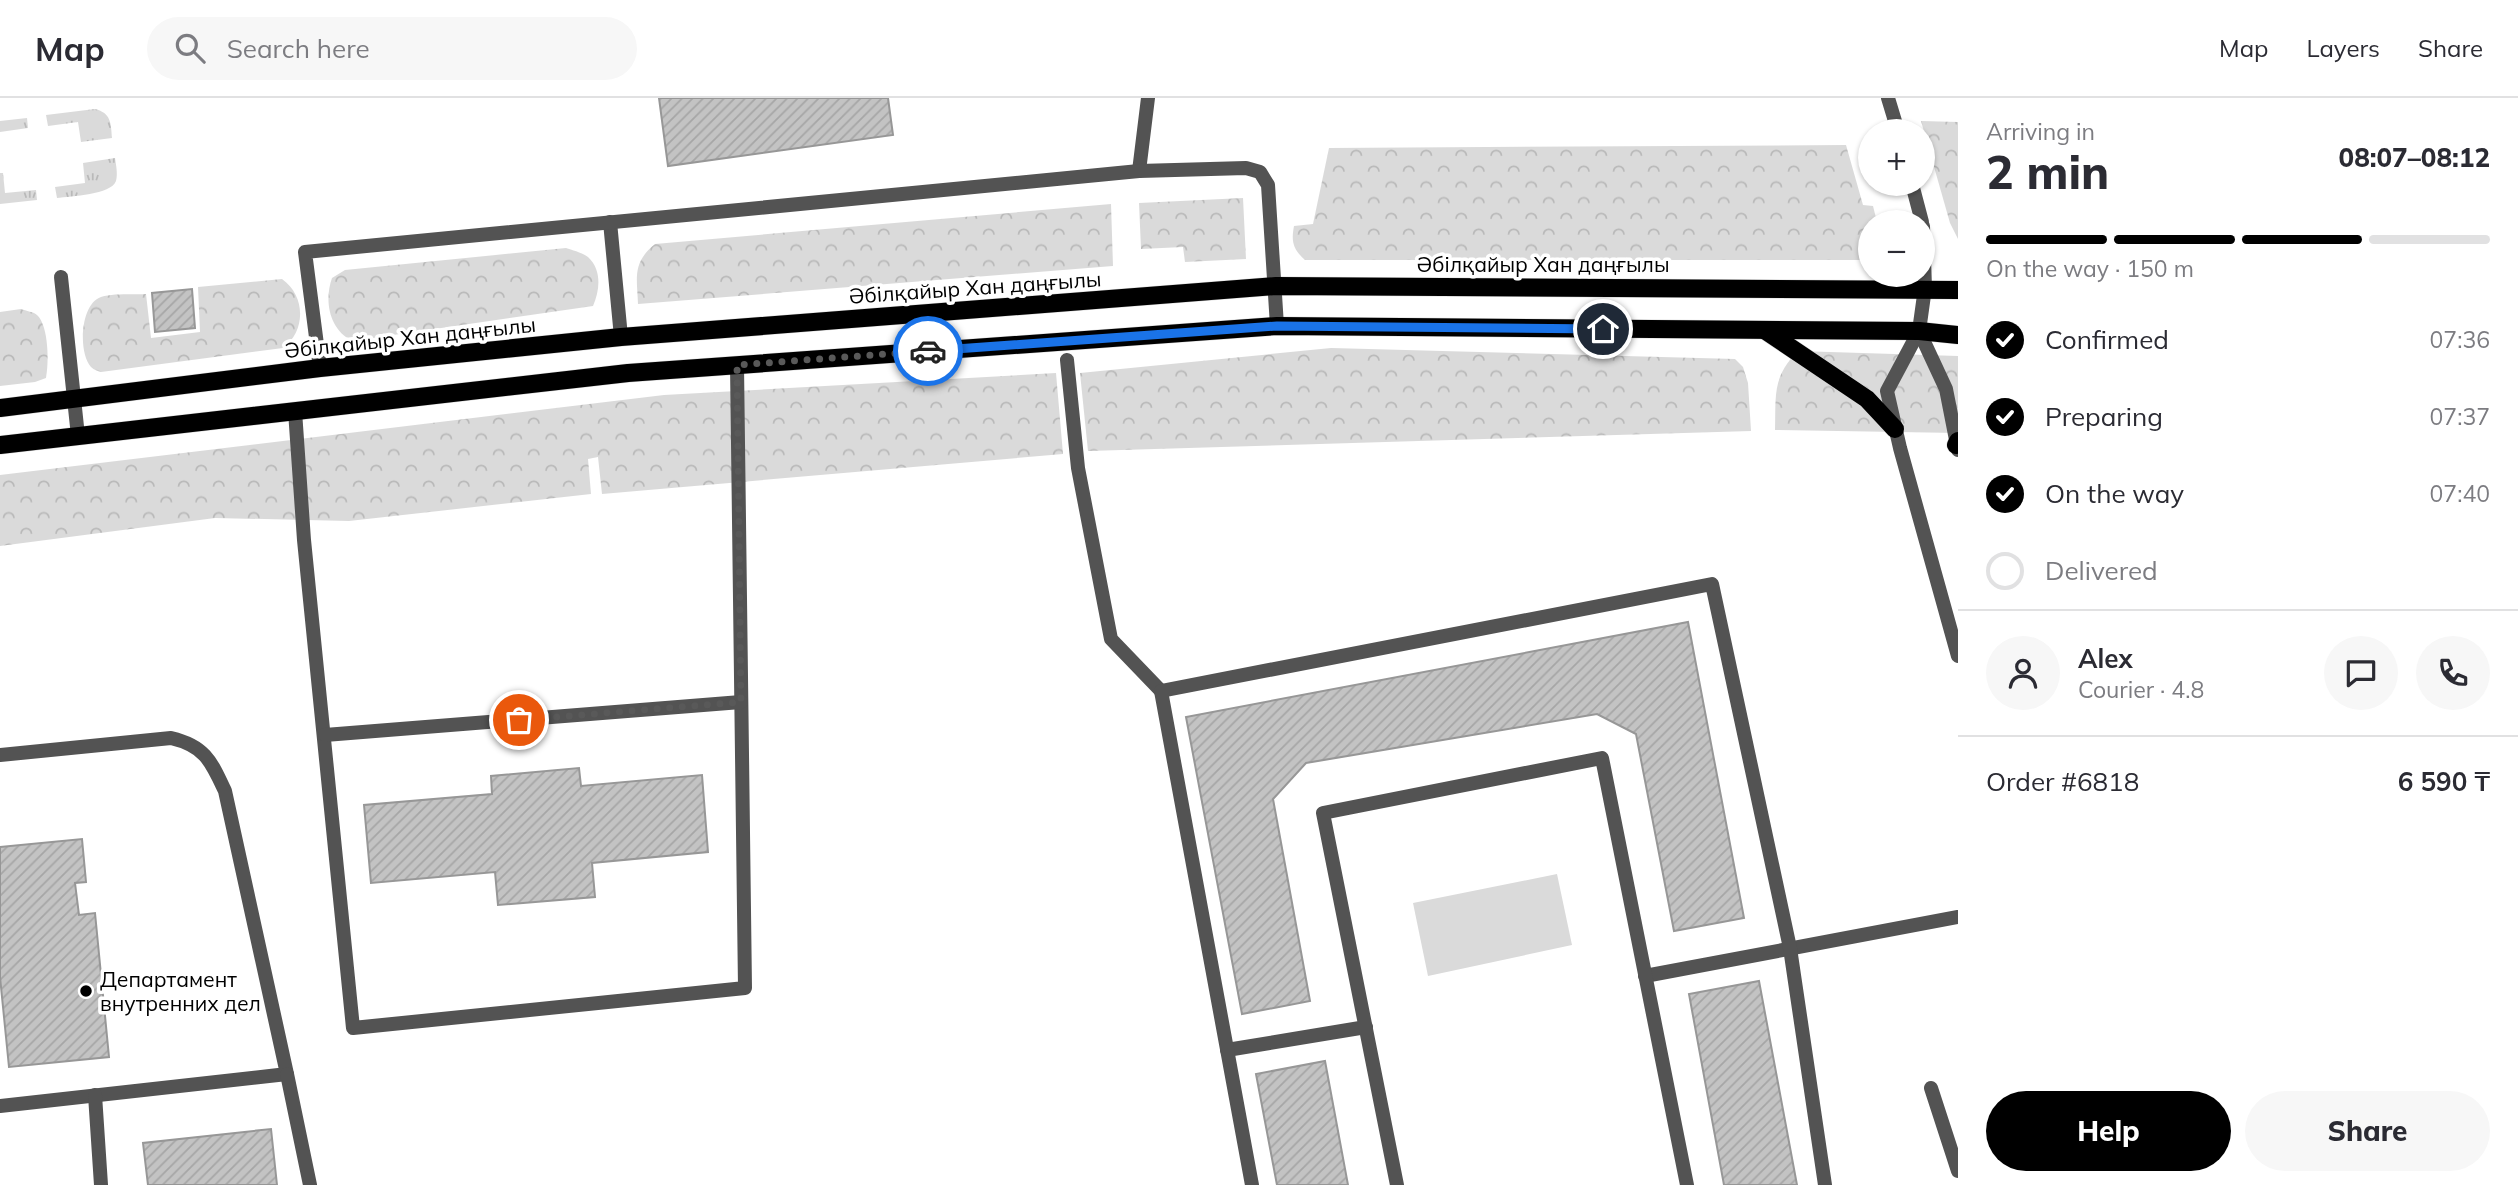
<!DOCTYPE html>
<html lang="en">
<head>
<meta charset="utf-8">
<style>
	:root { --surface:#fff; --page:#f7f7f7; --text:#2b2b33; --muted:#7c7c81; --line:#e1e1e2; --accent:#000 }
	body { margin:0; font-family:Mulish,sans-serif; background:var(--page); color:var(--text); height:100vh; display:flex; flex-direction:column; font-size:26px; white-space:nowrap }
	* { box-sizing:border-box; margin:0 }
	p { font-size:23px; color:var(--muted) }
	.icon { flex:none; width:38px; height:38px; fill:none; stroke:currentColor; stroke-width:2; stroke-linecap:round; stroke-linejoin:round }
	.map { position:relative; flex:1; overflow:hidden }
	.sheet { display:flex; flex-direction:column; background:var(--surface); width:560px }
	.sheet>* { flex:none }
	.tools { position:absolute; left:1858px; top:21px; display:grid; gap:14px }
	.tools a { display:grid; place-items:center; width:77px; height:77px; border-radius:50%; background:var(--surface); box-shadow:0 2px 5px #0004; font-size:35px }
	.pin { position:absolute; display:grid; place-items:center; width:60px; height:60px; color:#fff; margin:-30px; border:4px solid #fff; border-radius:50%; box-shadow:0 2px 7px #0007 }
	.courier { position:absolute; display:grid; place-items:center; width:70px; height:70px; margin:-35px; border:5px solid #1a73e8; border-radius:50%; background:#fff; color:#222; box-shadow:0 2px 9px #0007 }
	.head em { font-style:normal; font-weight:800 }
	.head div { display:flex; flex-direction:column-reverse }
	.head { display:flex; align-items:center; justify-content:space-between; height:119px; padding:0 28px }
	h1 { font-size:46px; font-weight:800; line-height:52px }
	.bar { display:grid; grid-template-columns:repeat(4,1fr); gap:10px 7px; align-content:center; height:84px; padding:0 28px }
	.bar i { height:9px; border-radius:5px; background:var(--line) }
	.bar .selected { background:var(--accent) }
	.bar p { grid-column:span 4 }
	.line { display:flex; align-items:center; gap:18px; padding:0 28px; border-top:2px solid var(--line) }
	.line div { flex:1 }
	.round { display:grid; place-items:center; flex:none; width:74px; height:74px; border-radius:37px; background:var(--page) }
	ol { padding:0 28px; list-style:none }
	li { display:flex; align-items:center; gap:21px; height:77px }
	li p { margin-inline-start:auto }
	li .icon { padding:7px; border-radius:50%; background:var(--accent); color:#fff; stroke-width:4 }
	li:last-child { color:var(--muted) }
	li i { width:38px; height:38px; border:4px solid var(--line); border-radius:50% }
	.button { display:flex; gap:14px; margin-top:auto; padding:14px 28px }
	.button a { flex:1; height:80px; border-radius:42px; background:var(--accent); color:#fff; font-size:28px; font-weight:800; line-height:80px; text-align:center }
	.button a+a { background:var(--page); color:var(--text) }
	header { display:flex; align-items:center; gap:42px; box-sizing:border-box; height:98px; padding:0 35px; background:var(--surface); border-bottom:2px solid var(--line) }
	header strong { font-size:33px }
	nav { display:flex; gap:38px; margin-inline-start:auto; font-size:24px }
	.search { width:490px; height:63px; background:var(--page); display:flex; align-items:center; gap:18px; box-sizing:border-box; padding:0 24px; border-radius:38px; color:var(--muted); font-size:26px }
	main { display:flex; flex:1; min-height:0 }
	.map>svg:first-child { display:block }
	.grass { fill:url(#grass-tufts) }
	.forest { fill:url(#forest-crowns) }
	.park { fill:#dadada }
	.building { fill:url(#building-hatch); stroke:#979797; stroke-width:2 }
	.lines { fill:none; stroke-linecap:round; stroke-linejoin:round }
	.primary-casing { stroke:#dbdbdb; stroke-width:19 }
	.service { stroke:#535353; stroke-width:14 }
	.minor { stroke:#535353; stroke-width:14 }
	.tertiary { stroke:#535353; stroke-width:14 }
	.primary { stroke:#000; stroke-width:18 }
	.done { stroke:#595959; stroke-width:7; stroke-dasharray:0 12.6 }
	.route { stroke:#1a73e8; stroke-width:9 }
	.poi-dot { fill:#000; stroke:#fff; stroke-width:2.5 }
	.labels { text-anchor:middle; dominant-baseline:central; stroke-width:7; stroke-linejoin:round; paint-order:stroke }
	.street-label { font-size:21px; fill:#000; stroke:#fff }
	.poi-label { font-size:21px; fill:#000; stroke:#fff; text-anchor:start }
</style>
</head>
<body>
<header>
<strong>Map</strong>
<div class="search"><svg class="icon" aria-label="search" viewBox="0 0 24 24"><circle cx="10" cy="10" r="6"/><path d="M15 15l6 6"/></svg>Search here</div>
<nav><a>Map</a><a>Layers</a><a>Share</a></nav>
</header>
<main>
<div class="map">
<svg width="1958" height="1087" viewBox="0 0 1958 1087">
	<defs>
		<pattern id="grass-tufts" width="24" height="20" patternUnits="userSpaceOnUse" patternTransform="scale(1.75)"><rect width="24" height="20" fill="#dadada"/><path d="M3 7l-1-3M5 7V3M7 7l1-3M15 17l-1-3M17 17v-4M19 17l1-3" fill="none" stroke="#b9b9b9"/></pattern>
		<pattern id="forest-crowns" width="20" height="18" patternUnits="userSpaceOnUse" patternTransform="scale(1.75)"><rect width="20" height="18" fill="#dadada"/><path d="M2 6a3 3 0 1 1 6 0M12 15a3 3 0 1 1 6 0" fill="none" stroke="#b9b9b9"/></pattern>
		<pattern id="building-hatch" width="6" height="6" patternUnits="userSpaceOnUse" patternTransform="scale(1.75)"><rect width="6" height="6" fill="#c3c3c3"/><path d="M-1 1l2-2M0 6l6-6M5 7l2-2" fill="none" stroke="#a6a6a6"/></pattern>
	</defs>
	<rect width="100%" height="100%" fill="#fff"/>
	<!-- grass -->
	<g class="grass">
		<path d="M95 11C111 15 111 25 112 40L81 44 78 24 48 28 46 17Z"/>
		<polygon points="27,20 28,30 0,34 0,23"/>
		<path d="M115 60C116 67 118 76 116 83 111 97 71 98 57 100L55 89 85 85 83 65Z"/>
		<polygon points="0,75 3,75 5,95 36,92 37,102 0,106"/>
	</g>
	<!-- forest -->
	<g class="forest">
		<polygon points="1921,23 1958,24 1958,141 1950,125"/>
		<path d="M1846 47 1863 107 1873 108 1877 124H1871V159L1863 162H1305C1293 151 1291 144 1294 128L1313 126 1329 50Z"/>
		<polygon points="1243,100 1246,161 1185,164 1183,149 1141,151 1139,105"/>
		<path d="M1111 106 1113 168 638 206C637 179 632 165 655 146Z"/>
		<path d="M566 150C572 152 583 155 588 159 602 172 600 192 593 208L352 243C329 231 324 203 332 180L345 172Z"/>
		<path d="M282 181C306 198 306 233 283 250L101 274C98 273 94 272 91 269 78 255 80 206 101 199 114 195 132 197 146 196L151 240 200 234 198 189Z"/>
		<path d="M21 211C26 213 34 214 37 217 49 228 49 266 46 280L35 284 0 288V214Z"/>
		<polygon points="1331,250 1735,261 1743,269 1748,285 1751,333 1088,353 1080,275"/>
		<path d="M1798 253 1958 258V335L1775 332C1776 297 1772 279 1798 253Z"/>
		<polygon points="1056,275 1063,356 602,396 598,359 588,361 591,396 349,423 215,420 0,448 0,377 664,297"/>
	</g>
	<!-- park -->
	<polygon class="park" points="1557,776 1572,847 1428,878 1413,805"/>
	<!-- building -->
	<g class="building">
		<polygon points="659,0 888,0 893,37 668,68"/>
		<polygon points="192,191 195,230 155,234 152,195"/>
		<polygon points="1688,524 1744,820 1674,833 1636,636 1597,616 1306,665 1273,701 1310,903 1242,916 1186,619"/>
		<polygon points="579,670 581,688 702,677 708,754 592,765 595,799 498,807 495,774 371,785 364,707 492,696 491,678"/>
		<polygon points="82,741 86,784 75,785 79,817 95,815 109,959 9,969 0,879 0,749"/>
		<polygon points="1759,883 1797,1087 1724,1087 1689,896"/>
		<polygon points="1325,963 1348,1087 1277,1087 1256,976"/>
		<polygon points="271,1031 277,1087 148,1087 143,1045"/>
	</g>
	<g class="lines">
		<!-- primary casing -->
		<g class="primary-casing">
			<g id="primary">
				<polyline points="1766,233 1867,301 1895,331"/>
				<polyline points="0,310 320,270 621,239 1276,188 1958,192"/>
				<polyline points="0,347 628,275 1277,228 1919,233 1958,237"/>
				<polyline points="1956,347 1958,343"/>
			</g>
		</g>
		<!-- service -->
		<g class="service">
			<polyline points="1139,73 1148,0"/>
			<polyline points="610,124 621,239"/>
			<polyline points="61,179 78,338"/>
			<polyline points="1067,262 1078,370 1111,541 1161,593"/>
			<polyline points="320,270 305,154 1139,73 1246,70 1260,74 1268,87 1277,228"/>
			<polyline points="295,313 304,442 353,930 745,890 737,267"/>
			<polyline points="325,637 741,604"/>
			<path d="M0 657 171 640C205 648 211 663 225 693L287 976 0 1008"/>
			<polyline points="1645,878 1958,819"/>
			<polyline points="1227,952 1366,929"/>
			<polyline points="287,976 310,1087"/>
			<polyline points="1931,990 1958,1073"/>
			<polyline points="95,997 101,1087"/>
			<polyline points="1252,1087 1161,593 1712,486 1790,850 1825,1087"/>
			<polyline points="1397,1087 1323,715 1602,660 1687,1087"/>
		</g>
		<!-- minor -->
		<polyline class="minor" points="1919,233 1925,190"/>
		<!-- tertiary -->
		<g class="tertiary">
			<polyline points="1888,0 1898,33"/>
			<polyline points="1912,86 1922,124"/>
			<polyline points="1923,128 1925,190"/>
			<polyline points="1919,233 1887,293 1900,350 1958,558"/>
			<polyline points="1919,233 1946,291 1958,352"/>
		</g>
		<!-- primary -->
		<use href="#primary" class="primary"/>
	</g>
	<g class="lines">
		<!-- done -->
		<polyline class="done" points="519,622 741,604 737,267 928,253"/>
		<!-- route -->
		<polyline class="route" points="928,253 1277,228 1603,231"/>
	</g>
	<!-- markers -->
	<circle class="poi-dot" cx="86" cy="893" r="7"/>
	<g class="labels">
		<!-- street labels -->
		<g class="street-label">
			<text x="1543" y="166">Әбілқайыр Хан даңғылы</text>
			<text transform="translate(975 189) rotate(-4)">Әбілқайыр Хан даңғылы</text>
			<text transform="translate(410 239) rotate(-6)">Әбілқайыр Хан даңғылы</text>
		</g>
		<!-- poi labels -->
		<g class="poi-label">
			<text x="100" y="881">Департамент<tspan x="100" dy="24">внутренних дел</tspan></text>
		</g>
	</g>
</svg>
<div class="tools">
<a>+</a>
<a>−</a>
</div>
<div class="pin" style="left:519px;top:622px;background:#ea580c"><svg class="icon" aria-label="bag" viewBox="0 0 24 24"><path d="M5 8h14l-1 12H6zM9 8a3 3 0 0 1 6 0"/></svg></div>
<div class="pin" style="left:1603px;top:231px;background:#1f2937"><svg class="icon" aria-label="home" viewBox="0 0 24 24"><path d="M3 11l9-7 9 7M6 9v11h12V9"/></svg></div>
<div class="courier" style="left:928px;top:253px"><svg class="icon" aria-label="car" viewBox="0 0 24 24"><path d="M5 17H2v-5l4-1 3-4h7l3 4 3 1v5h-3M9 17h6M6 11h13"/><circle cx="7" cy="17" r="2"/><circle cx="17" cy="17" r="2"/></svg></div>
</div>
<section class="sheet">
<div class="head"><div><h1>2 min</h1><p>Arriving in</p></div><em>08:07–08:12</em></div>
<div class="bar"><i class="selected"></i><i class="selected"></i><i class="selected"></i><i></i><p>On the way · 150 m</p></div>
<ol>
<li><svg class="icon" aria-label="check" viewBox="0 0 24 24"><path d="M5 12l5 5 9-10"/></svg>Confirmed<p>07:36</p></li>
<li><svg class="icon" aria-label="check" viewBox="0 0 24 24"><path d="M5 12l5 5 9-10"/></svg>Preparing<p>07:37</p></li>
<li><svg class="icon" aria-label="check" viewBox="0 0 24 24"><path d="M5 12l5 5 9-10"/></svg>On the way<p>07:40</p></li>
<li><i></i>Delivered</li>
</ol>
<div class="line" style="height:126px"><a class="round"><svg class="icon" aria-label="person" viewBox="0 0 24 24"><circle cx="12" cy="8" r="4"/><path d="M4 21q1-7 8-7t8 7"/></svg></a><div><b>Alex</b><p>Courier · 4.8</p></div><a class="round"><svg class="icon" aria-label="chat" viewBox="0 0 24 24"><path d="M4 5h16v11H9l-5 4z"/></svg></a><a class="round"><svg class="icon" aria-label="phone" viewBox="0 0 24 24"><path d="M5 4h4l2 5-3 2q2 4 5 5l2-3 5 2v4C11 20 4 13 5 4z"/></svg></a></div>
<div class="line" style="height:91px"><div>Order #6818</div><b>6 590 ₸</b></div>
<div class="button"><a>Help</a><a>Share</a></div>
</section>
</main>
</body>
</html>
